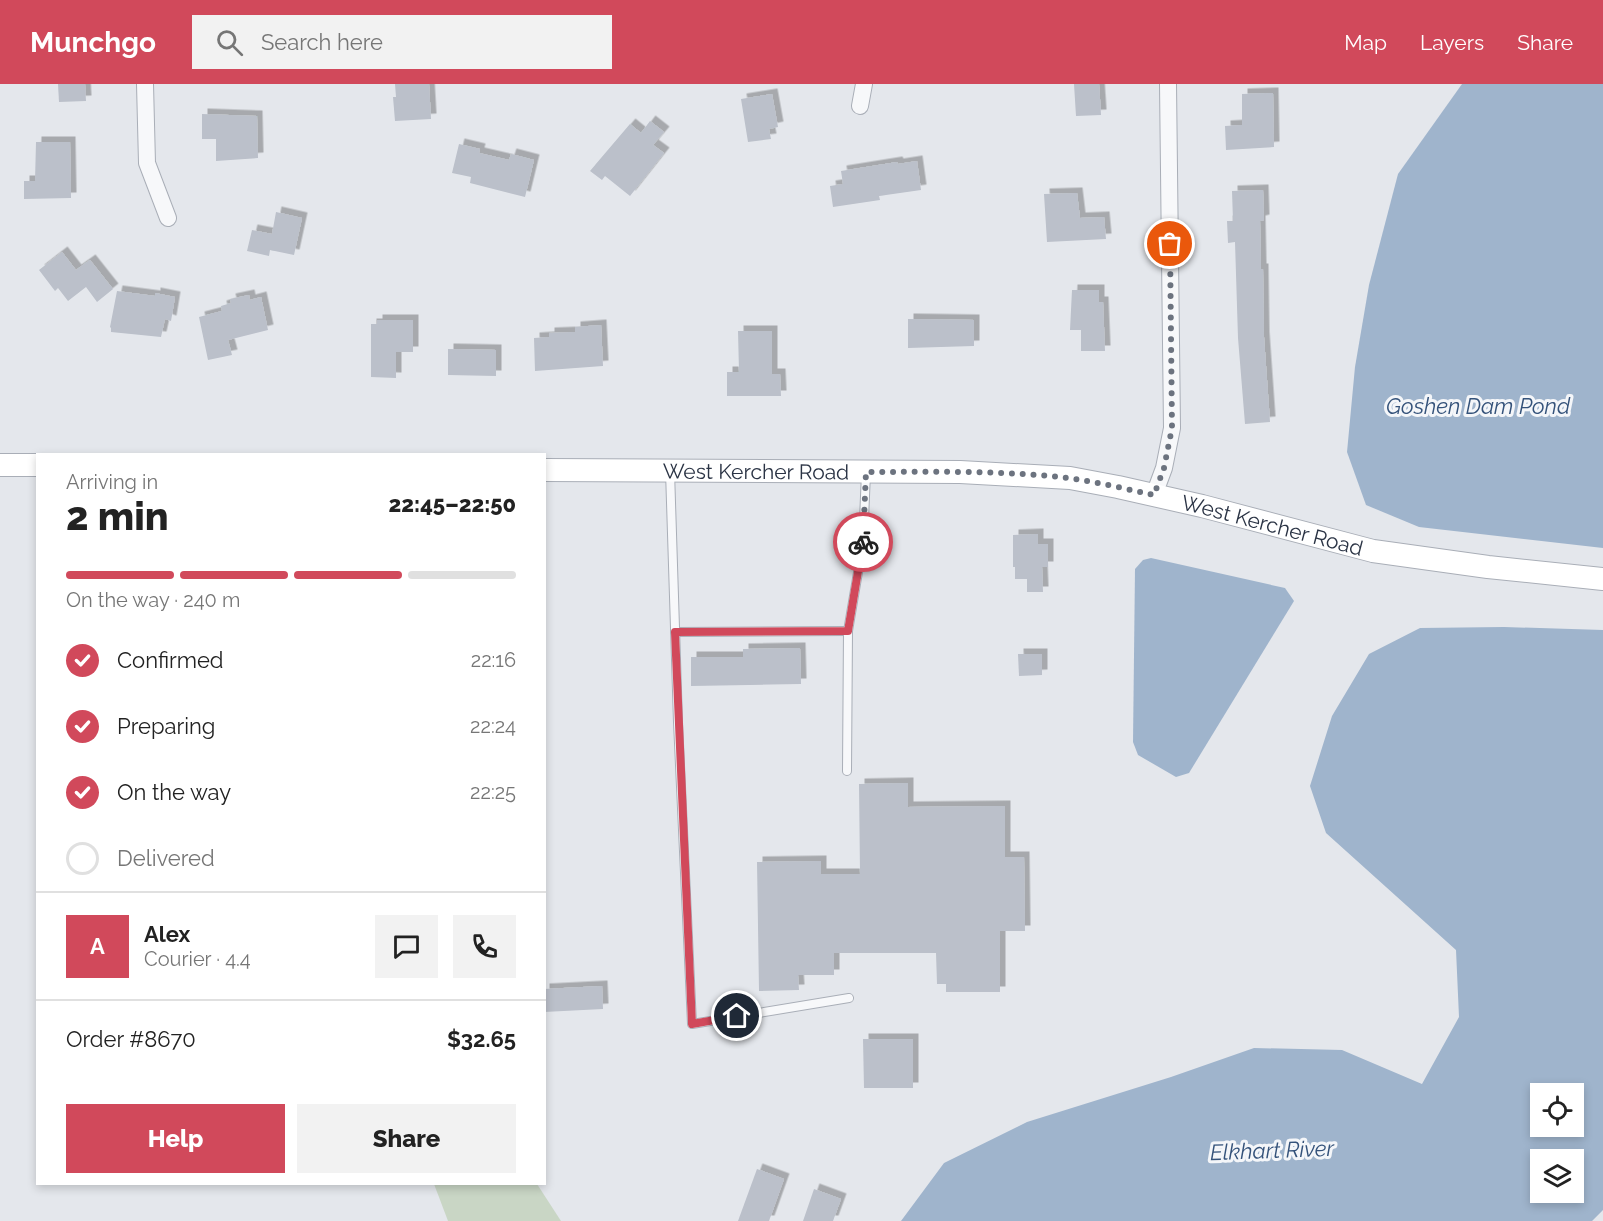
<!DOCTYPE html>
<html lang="en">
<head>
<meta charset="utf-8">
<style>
	:root { --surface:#fff; --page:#f2f2f2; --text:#222; --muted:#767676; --line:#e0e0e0; --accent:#d1495b }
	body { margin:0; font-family:Raleway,sans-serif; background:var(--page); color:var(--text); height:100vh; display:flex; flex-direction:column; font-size:22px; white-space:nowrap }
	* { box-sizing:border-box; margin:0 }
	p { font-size:20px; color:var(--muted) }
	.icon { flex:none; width:33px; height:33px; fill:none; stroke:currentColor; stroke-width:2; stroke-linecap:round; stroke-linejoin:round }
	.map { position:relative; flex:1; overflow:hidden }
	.panel { position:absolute; left:36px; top:369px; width:510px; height:732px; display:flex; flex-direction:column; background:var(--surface); border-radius:0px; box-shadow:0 3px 9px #0003 }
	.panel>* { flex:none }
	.controls { position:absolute; left:1530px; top:999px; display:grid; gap:12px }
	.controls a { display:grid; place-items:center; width:54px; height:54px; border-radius:0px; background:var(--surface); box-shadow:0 3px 9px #0003; font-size:30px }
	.pin { position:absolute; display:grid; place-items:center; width:51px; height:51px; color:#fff; margin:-26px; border:3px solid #fff; border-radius:50%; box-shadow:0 2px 6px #0007 }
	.courier { position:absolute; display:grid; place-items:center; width:60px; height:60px; margin:-30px; border:4px solid #d1495b; border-radius:50%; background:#fff; color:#222; box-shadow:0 2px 8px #0007 }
	.head em { font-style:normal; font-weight:800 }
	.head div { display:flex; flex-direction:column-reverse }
	.head { display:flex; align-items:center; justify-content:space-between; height:102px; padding:0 30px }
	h1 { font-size:39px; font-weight:800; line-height:45px }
	.bar { display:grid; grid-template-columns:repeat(4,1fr); gap:9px 6px; align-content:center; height:72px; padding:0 30px }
	.bar i { height:8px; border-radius:4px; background:var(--line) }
	.bar .selected { background:var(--accent) }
	.bar p { grid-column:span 4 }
	.line { display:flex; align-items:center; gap:15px; padding:0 30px; border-top:2px solid var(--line) }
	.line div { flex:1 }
	.round { display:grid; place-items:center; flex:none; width:63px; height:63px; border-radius:0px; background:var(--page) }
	ol { padding:0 30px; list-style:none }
	li { display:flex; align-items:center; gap:18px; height:66px }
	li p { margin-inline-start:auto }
	li .icon { padding:6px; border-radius:50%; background:var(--accent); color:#fff; stroke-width:4 }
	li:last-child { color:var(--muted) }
	li i { width:33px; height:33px; border:3px solid var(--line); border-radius:50% }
	.primary-button { display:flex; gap:12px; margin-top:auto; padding:12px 30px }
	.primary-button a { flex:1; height:69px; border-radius:0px; background:var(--accent); color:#fff; font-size:24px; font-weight:800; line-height:69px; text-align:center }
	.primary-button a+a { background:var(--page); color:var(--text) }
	header { display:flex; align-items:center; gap:36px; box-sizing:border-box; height:84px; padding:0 30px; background:var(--accent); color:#fff }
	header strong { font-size:28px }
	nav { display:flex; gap:33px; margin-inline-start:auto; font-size:21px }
	.search { width:420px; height:54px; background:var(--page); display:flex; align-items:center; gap:15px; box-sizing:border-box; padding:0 21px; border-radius:0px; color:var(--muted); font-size:22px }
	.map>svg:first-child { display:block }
	.green { fill:#c9d6c5 }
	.water { fill:#9fb4cc; fill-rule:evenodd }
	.building { fill:#bbc0ca; filter:url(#shadow) }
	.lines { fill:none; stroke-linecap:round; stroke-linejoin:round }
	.service-casing { stroke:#a9aeb7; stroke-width:10 }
	.minor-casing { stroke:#a9aeb7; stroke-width:18 }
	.secondary-casing { stroke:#a9aeb7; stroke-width:24 }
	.service { stroke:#f7f8fa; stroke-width:8 }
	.minor { stroke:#f7f8fa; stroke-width:16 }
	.secondary { stroke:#fff; stroke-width:22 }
	.done { stroke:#6c737f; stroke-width:6; stroke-dasharray:0 10.8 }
	.route { stroke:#d1495b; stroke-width:8 }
	.labels { text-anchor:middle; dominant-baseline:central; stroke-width:6; stroke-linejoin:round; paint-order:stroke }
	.street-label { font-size:21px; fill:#2b3445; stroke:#f4f6f9 }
	.water-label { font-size:22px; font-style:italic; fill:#34527a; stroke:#f4f6f9 }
</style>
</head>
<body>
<header>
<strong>Munchgo</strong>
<div class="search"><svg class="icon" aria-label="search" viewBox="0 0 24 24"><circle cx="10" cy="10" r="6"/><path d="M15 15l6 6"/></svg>Search here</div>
<nav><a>Map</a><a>Layers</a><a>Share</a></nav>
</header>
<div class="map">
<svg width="1603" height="1137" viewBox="0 0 1603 1137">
	<defs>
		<filter id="shadow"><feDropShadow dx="5.5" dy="-5.5" stdDeviation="0" flood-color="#0004"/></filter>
	</defs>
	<rect width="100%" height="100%" fill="#e4e7ec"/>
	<!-- green -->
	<polygon class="green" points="434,1100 537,1100 561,1137 448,1137"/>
	<!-- water -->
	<g class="water">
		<polygon points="1462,0 1603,0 1603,464 1419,443 1366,421 1347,368 1355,283 1369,201 1398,90"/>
		<polygon points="1151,474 1285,504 1294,517 1189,689 1176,693 1138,671 1133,658 1135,485 1143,476"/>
		<path d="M1504 543 1603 546V1126L1592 1137H901L944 1079 1027 1038 1171 993 1254 964 1342 966 1422 1000 1459 933 1456 866 1326 749 1310 702 1332 632 1369 570 1420 544ZM1540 1010H1574V1042H1540ZM1540 1076H1574V1108H1540Z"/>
	</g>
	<!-- building -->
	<g class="building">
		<polygon points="58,0 85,0 86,17 59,18"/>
		<polygon points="395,0 429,0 431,35 395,37 393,13 396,13"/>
		<polygon points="1074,0 1099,0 1101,31 1076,32"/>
		<polygon points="1273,9 1274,63 1226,66 1225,42 1242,41 1242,10"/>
		<polygon points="772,10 778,43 769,45 771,55 748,58 741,15"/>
		<polygon points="202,30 257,32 258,74 216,77 216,55 202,55"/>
		<polygon points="650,37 664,48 653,61 664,69 630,112 605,92 602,96 590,87 630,40 641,49"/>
		<polygon points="36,58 70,58 71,114 24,115 24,97 35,97"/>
		<polygon points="459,60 480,65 479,69 509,76 511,70 534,76 525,113 470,99 471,93 452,89"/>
		<polygon points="917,77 921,106 879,112 880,116 833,123 830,102 843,100 841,87 897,78 898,80"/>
		<polygon points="1263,106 1264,136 1260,137 1261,185 1263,185 1264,253 1270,338 1245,340 1238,254 1235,158 1228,159 1227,137 1233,137 1232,107"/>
		<polygon points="1077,109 1080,134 1104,133 1106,155 1047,158 1044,110"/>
		<polygon points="276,128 302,134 294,171 270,166 269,172 247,167 252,146 272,150"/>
		<polygon points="62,168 76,186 90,176 113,205 97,218 86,203 68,217 58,204 55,207 39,186"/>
		<polygon points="1072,206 1099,206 1099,218 1103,218 1105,267 1081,267 1081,246 1070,246"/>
		<polygon points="117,207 155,212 155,209 175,213 171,237 165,235 161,253 111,248 111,244 110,243"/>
		<polygon points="249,211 250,216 261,213 268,246 228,256 232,271 208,276 199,233 222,227 221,222 231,219 230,215"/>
		<polygon points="908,235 974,236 974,262 908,264"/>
		<polygon points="377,236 413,236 413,268 396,268 396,294 371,293 371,240 377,240"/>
		<polygon points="601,241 603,282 535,287 534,254 549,253 549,249 575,248 575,243"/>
		<polygon points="738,247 772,247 772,290 780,290 781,312 727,312 727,288 739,288"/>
		<polygon points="448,265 496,266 496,292 448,291"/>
		<polygon points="1038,450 1038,460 1048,460 1048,483 1042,483 1043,508 1027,508 1027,495 1015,495 1015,483 1013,483 1013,451"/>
		<polygon points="800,564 801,600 691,602 691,573 743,573 743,565"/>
		<polygon points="1018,570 1042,570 1042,591 1019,592"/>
		<polygon points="908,699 908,723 1005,722 1005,773 1024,773 1025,847 1000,847 1000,908 946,908 946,900 937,900 936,869 834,869 834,891 798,891 799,906 759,907 757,778 821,777 821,790 860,790 859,700"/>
		<polygon points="602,902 603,925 544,928 544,905"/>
		<polygon points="863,955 913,955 913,1004 864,1004"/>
		<polygon points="757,1085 784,1095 769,1137 738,1137"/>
		<polygon points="814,1105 841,1115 833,1137 803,1137"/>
	</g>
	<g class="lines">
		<!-- service casing -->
		<g class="service-casing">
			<g id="service">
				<polyline points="670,387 678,638 692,940 849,914"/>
				<polyline points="675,548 848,547"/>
				<polyline points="847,687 848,547 863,459 866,389"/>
			</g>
		</g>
		<!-- minor casing -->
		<g class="minor-casing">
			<g id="minor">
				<polyline points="145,0 147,79 168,134"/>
				<polyline points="860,22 864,0"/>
				<polyline points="1154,411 1164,384 1172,344 1168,0"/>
			</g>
		</g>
		<!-- secondary casing -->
		<g class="secondary-casing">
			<g id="secondary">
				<polyline points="0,381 38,381"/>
				<path id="s1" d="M544 386 960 388 1070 394 1118 403 1202 422 1373 467 1488 483 1603 495"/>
			</g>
		</g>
		<!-- service -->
		<use href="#service" class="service"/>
		<!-- minor -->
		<use href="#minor" class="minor"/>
		<!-- secondary -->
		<use href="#secondary" class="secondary"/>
	</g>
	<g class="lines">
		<!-- done -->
		<path class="done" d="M863 458 866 388C933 388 1001 386 1068 394 1097 398 1126 405 1154 411L1164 384 1172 344 1170 160"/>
		<!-- route -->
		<polyline class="route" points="737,932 692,940 675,548 848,547 863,458"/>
	</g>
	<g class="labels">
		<!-- street labels -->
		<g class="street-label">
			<text stroke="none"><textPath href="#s1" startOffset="212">West Kercher Road</textPath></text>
			<text stroke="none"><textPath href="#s1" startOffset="734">West Kercher Road</textPath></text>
		</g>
		<!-- water labels -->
		<g class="water-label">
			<text x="1478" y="322">Goshen Dam Pond</text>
			<text transform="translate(1272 1066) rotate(-2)">Elkhart River</text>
		</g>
	</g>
</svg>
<div class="controls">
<a><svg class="icon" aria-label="locate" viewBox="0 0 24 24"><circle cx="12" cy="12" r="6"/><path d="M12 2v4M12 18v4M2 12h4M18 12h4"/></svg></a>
<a><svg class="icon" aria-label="layers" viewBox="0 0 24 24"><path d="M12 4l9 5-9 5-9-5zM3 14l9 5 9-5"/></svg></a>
</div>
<div class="pin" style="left:1170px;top:160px;background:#ea580c"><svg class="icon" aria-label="bag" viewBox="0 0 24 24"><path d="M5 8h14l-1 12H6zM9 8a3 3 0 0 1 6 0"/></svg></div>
<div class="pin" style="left:737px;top:932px;background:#1f2937"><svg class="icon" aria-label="home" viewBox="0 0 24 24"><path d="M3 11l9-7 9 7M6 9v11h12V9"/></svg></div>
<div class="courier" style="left:863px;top:458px"><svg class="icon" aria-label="bike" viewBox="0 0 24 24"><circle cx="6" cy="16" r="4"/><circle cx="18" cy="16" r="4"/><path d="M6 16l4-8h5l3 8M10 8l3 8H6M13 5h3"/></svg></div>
<section class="panel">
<div class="head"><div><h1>2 min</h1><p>Arriving in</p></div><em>22:45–22:50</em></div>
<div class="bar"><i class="selected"></i><i class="selected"></i><i class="selected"></i><i></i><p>On the way · 240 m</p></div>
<ol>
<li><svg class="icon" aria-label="check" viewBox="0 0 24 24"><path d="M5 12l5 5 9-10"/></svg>Confirmed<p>22:16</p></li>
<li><svg class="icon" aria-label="check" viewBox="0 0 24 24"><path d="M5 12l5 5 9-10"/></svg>Preparing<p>22:24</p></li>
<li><svg class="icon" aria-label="check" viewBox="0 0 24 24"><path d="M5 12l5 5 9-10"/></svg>On the way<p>22:25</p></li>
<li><i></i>Delivered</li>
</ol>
<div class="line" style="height:108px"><b class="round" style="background:var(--accent);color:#fff">A</b><div><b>Alex</b><p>Courier · 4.4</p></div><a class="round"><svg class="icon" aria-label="chat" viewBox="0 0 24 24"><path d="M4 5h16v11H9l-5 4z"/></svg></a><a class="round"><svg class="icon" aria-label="phone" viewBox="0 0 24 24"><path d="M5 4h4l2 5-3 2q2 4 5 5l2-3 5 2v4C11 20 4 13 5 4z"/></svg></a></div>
<div class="line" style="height:78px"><div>Order #8670</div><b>$32.65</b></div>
<div class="primary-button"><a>Help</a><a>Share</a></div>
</section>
</div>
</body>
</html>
